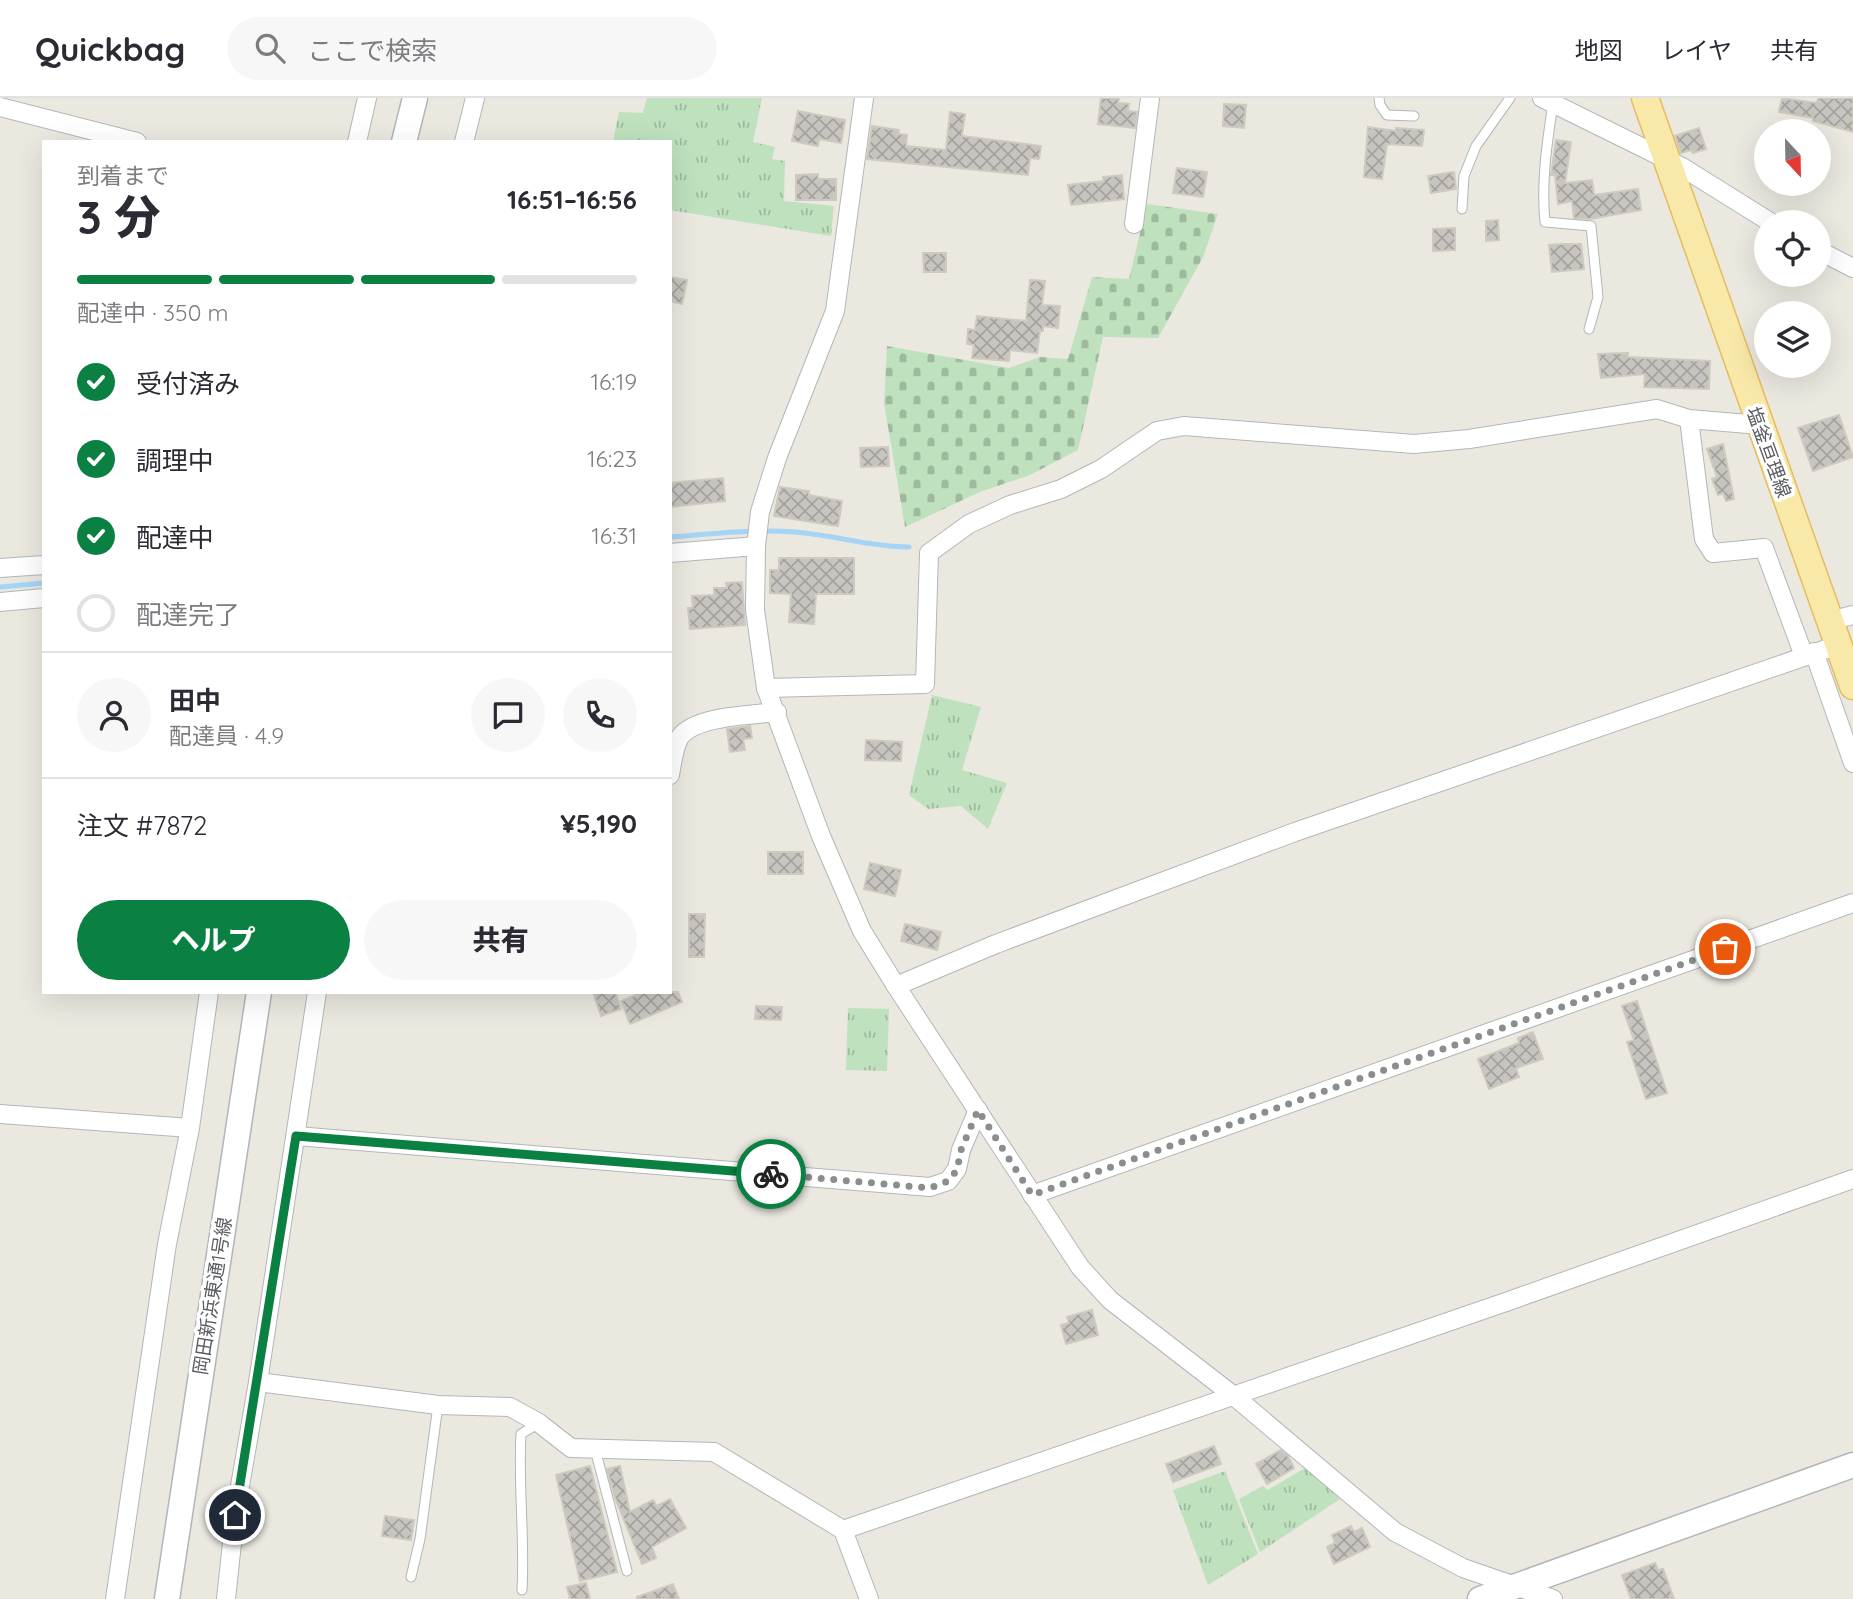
<!DOCTYPE html>
<html lang="ja">
<head>
<meta charset="utf-8">
<style>
	:root { --surface:#fff; --page:#f7f7f7; --text:#2b2b33; --muted:#7c7c81; --line:#e1e1e2; --accent:#0b8043 }
	body { margin:0; font-family:Quicksand,"Noto Sans JP",sans-serif; background:var(--page); color:var(--text); height:100vh; display:flex; flex-direction:column; font-size:26px; white-space:nowrap }
	* { box-sizing:border-box; margin:0 }
	p { font-size:23px; color:var(--muted) }
	.icon { flex:none; width:38px; height:38px; fill:none; stroke:currentColor; stroke-width:2; stroke-linecap:round; stroke-linejoin:round }
	.map { position:relative; flex:1; overflow:hidden }
	.side { position:absolute; left:42px; top:42px; width:630px; height:854px; display:flex; flex-direction:column; background:var(--surface); border-radius:0px; box-shadow:0 7px 28px #0002 }
	.side>* { flex:none }
	.needle { width:46px; rotate:158deg }
	.controls { position:absolute; left:1754px; top:21px; display:grid; gap:14px }
	.controls a { display:grid; place-items:center; width:77px; height:77px; border-radius:50%; background:var(--surface); box-shadow:0 7px 28px #0002; font-size:35px }
	.pin { position:absolute; display:grid; place-items:center; width:60px; height:60px; color:#fff; margin:-30px; border:4px solid #fff; border-radius:50%; box-shadow:0 2px 7px #0007 }
	.courier { position:absolute; display:grid; place-items:center; width:70px; height:70px; margin:-35px; border:5px solid #0b8043; border-radius:50%; background:#fff; color:#222; box-shadow:0 2px 9px #0007 }
	.overview em { font-style:normal; font-weight:800 }
	.overview div { display:flex; flex-direction:column-reverse }
	.overview { display:flex; align-items:center; justify-content:space-between; height:119px; padding:0 35px }
	h1 { font-size:46px; font-weight:800; line-height:52px }
	.bar { display:grid; grid-template-columns:repeat(4,1fr); gap:10px 7px; align-content:center; height:84px; padding:0 35px }
	.bar i { height:9px; border-radius:5px; background:var(--line) }
	.bar .selected { background:var(--accent) }
	.bar p { grid-column:span 4 }
	.line { display:flex; align-items:center; gap:18px; padding:0 35px; border-top:2px solid var(--line) }
	.line div { flex:1 }
	.round { display:grid; place-items:center; flex:none; width:74px; height:74px; border-radius:37px; background:var(--page) }
	ol { padding:0 35px; list-style:none }
	li { display:flex; align-items:center; gap:21px; height:77px }
	li p { margin-inline-start:auto }
	li .icon { padding:7px; border-radius:50%; background:var(--accent); color:#fff; stroke-width:4 }
	li:last-child { color:var(--muted) }
	li i { width:38px; height:38px; border:4px solid var(--line); border-radius:50% }
	.action { display:flex; gap:14px; margin-top:auto; padding:14px 35px }
	.action a { flex:1; height:80px; border-radius:42px; background:var(--accent); color:#fff; font-size:28px; font-weight:800; line-height:80px; text-align:center }
	.action a+a { background:var(--page); color:var(--text) }
	header { display:flex; align-items:center; gap:42px; box-sizing:border-box; height:98px; padding:0 35px; background:var(--surface); border-bottom:2px solid var(--line) }
	header strong { font-size:33px }
	nav { display:flex; gap:38px; margin-inline-start:auto; font-size:24px }
	.search { width:490px; height:63px; background:var(--page); display:flex; align-items:center; gap:18px; box-sizing:border-box; padding:0 24px; border-radius:38px; color:var(--muted); font-size:26px }
	.map>svg:first-child { display:block }
	.grass { fill:url(#grass-tufts) }
	.cemetery { fill:url(#cemetery-stones) }
	.lines { fill:none; stroke-linecap:round; stroke-linejoin:round }
	.stream { stroke:#a4d5f7; stroke-width:5 }
	.building { fill:url(#building-cross-hatch); stroke:#cfcabf; stroke-width:2 }
	.lane-casing { stroke:#b3b6ba; stroke-width:11 }
	.street-casing { stroke:#b3b6ba; stroke-width:20 }
	.secondary-casing { stroke:#b2b5ba; stroke-width:27 }
	.primary-casing { stroke:#e5bc5f; stroke-width:29 }
	.lane { stroke:#fff; stroke-width:9 }
	.street { stroke:#fff; stroke-width:18 }
	.secondary { stroke:#fff; stroke-width:24 }
	.primary { stroke:#f8e9a8; stroke-width:26 }
	.done { stroke:#8c8d8d; stroke-width:7; stroke-dasharray:0 12.6 }
	.route { stroke:#0b8043; stroke-width:9 }
	.labels { text-anchor:middle; dominant-baseline:central; stroke-width:7; stroke-linejoin:round; paint-order:stroke }
	.street-label { font-size:19px; fill:#595c60; stroke:#fff }
</style>
</head>
<body>
<header>
<strong>Quickbag</strong>
<div class="search"><svg class="icon" aria-label="search" viewBox="0 0 24 24"><circle cx="10" cy="10" r="6"/><path d="M15 15l6 6"/></svg>ここで検索</div>
<nav><a>地図</a><a>レイヤ</a><a>共有</a></nav>
</header>
<div class="map">
<svg width="1853" height="1501" viewBox="0 0 1853 1501">
	<defs>
		<pattern id="grass-tufts" width="24" height="20" patternUnits="userSpaceOnUse" patternTransform="scale(1.75)"><rect width="24" height="20" fill="#bfe1be"/><path d="M3 7l-1-3M5 7V3M7 7l1-3M15 17l-1-3M17 17v-4M19 17l1-3" fill="none" stroke="#9eba9e"/></pattern>
		<pattern id="cemetery-stones" width="16" height="16" patternUnits="userSpaceOnUse" patternTransform="scale(1.75)"><rect width="16" height="16" fill="#bfe1be"/><path d="M2 7V4a2 2 0 0 1 4 0v3zM10 15v-3a2 2 0 0 1 4 0v3z" fill="#9eba9e"/></pattern>
		<pattern id="building-cross-hatch" width="8" height="8" patternUnits="userSpaceOnUse" patternTransform="scale(1.75)"><rect width="8" height="8" fill="#c8c5c0"/><path d="M0 0l8 8M0 8l8-8" fill="none" stroke="#a5a39f"/></pattern>
	</defs>
	<rect width="100%" height="100%" fill="#ebe8e0"/>
	<!-- grass -->
	<g class="grass">
		<polygon points="647,0 762,0 753,44 775,49 772,61 785,63 784,103 834,108 831,138 670,112 670,44 613,44 619,14 643,15"/>
		<polygon points="932,597 981,609 962,672 1007,685 988,731 961,708 928,711 909,697"/>
		<polygon points="848,910 889,911 887,973 846,972"/>
		<polygon points="1305,1370 1340,1401 1260,1454 1239,1401 1263,1388 1268,1392"/>
		<polygon points="1225,1373 1258,1456 1208,1487 1173,1392"/>
	</g>
	<!-- cemetery -->
	<polygon class="cemetery" points="1147,106 1218,116 1203,159 1158,240 1103,239 1078,352 1030,377 980,394 905,429 884,305 887,248 1009,270 1040,259 1068,261 1092,179 1129,181"/>
	<g class="lines">
		<!-- stream -->
		<g class="stream">
			<path d="M670 439C712 436 754 431 795 434 834 437 870 449 909 449"/>
			<polyline points="0,489 44,485"/>
		</g>
	</g>
	<!-- building -->
	<g class="building">
		<polygon points="1101,0 1119,0 1118,5 1129,6 1128,13 1137,14 1135,30 1098,26"/>
		<polygon points="1782,0 1817,5 1818,0 1853,0 1853,34 1813,23 1813,20 1779,14"/>
		<polygon points="1224,6 1246,7 1244,30 1223,28"/>
		<polygon points="798,13 845,22 841,45 819,41 818,48 792,43"/>
		<polygon points="950,14 965,16 962,38 1041,48 1039,61 1030,60 1028,77 867,61 872,28 899,32 898,36 907,37 906,48 946,52"/>
		<polygon points="1368,29 1396,33 1396,30 1424,32 1422,48 1387,46 1382,81 1364,79"/>
		<polygon points="1699,30 1706,51 1693,55 1691,52 1681,55 1675,38"/>
		<polygon points="1556,42 1571,44 1565,85 1592,82 1594,97 1638,91 1641,112 1590,121 1574,120 1572,103 1558,106 1555,77 1551,77"/>
		<polygon points="1177,70 1207,74 1203,99 1173,95"/>
		<polygon points="1454,74 1456,91 1431,95 1428,78"/>
		<polygon points="818,76 818,81 836,81 836,102 796,102 796,77"/>
		<polygon points="1122,77 1124,101 1071,107 1068,87 1104,83 1103,79"/>
		<polygon points="1498,122 1499,142 1486,143 1486,123"/>
		<polygon points="1455,130 1455,152 1433,153 1433,131"/>
		<polygon points="1563,146 1581,146 1584,171 1552,174 1549,147"/>
		<polygon points="923,155 946,155 946,174 924,174"/>
		<polygon points="670,179 687,182 682,206 670,203"/>
		<polygon points="1030,182 1045,183 1042,207 1060,208 1058,230 1043,228 1043,233 1040,233 1037,255 1010,252 1009,263 972,260 974,247 967,246 968,231 975,232 977,218 1026,223"/>
		<polygon points="1628,255 1628,259 1710,263 1709,291 1644,289 1645,276 1601,280 1598,256"/>
		<polygon points="1839,317 1853,359 1813,373 1798,330"/>
		<polygon points="1723,346 1734,401 1726,403 1723,395 1718,397 1712,381 1717,379 1707,351"/>
		<polygon points="888,349 889,368 861,369 860,350"/>
		<polygon points="723,380 725,403 670,409 670,385"/>
		<polygon points="780,389 809,393 809,397 842,403 838,428 774,418"/>
		<polygon points="779,460 854,460 854,496 816,496 814,526 789,524 791,496 770,495 770,472 779,472"/>
		<polygon points="742,484 745,527 690,531 688,510 693,510 692,498 714,497 714,490 727,490 726,485"/>
		<polygon points="750,628 752,640 743,641 745,652 730,654 727,631"/>
		<polygon points="866,642 902,644 901,663 865,662"/>
		<rect x="768" y="754" width="35" height="22"/>
		<polygon points="870,765 901,772 895,798 864,791"/>
		<polygon points="689,816 705,816 704,859 689,859"/>
		<polygon points="905,826 941,834 937,852 901,843"/>
		<polygon points="593,894 615,894 621,911 601,918"/>
		<polygon points="643,894 678,894 682,904 630,926 621,903"/>
		<polygon points="1637,903 1667,995 1646,1001 1627,944 1634,942 1622,908"/>
		<polygon points="756,908 782,909 781,922 755,921"/>
		<polygon points="1533,934 1543,961 1516,970 1519,979 1489,991 1478,961 1519,945 1518,940"/>
		<polygon points="1092,1212 1098,1237 1066,1246 1061,1227 1069,1225 1067,1219"/>
		<polygon points="1214,1348 1221,1366 1173,1384 1166,1366"/>
		<polygon points="1281,1352 1288,1358 1294,1370 1267,1386 1256,1366"/>
		<polygon points="590,1368 617,1474 580,1483 556,1377"/>
		<polygon points="620,1368 630,1414 653,1402 657,1408 670,1401 686,1430 652,1449 656,1460 642,1466 615,1400 607,1371"/>
		<polygon points="385,1418 414,1422 411,1442 382,1438"/>
		<polygon points="1351,1428 1354,1434 1362,1430 1370,1449 1334,1466 1327,1449 1335,1445 1332,1437"/>
		<polygon points="1655,1465 1658,1472 1663,1471 1674,1501 1631,1501 1622,1477"/>
		<polygon points="586,1485 590,1501 570,1501 567,1489"/>
		<polygon points="673,1486 679,1501 637,1501 637,1499"/>
	</g>
	<g class="lines">
		<!-- lane casing -->
		<g class="lane-casing">
			<g id="lane">
				<polyline points="1379,0 1380,7 1387,17 1414,18"/>
				<path d="M1553 5C1547 45 1541 84 1545 124L1591 128 1598 199 1589 231"/>
				<polyline points="1462,111 1464,78 1476,48 1510,0"/>
				<polyline points="595,1351 627,1473"/>
				<polyline points="411,1479 420,1441 438,1307"/>
				<path d="M522 1492C525 1440 518 1388 521 1336L539 1325"/>
			</g>
		</g>
		<!-- street casing -->
		<g class="street-casing">
			<g id="street">
				<polyline points="864,0 835,213 777,360 760,414 756,448 755,512 766,590 821,738 862,833 896,888 1080,1169 1110,1202 1234,1298 1395,1434 1463,1470 1553,1501"/>
				<polyline points="1542,0 1682,69 1770,124"/>
				<polyline points="0,9 137,44"/>
				<polyline points="357,44 367,0"/>
				<polyline points="464,44 475,0"/>
				<polyline points="1134,126 1150,0"/>
				<polyline points="1818,152 1853,170"/>
				<polyline points="1760,327 1689,321 1704,441 1713,455 1764,450 1804,558"/>
				<polyline points="670,455 756,448"/>
				<polyline points="0,470 44,467"/>
				<polyline points="0,504 44,500"/>
				<polyline points="1830,523 1853,517"/>
				<polyline points="1814,554 1853,665"/>
				<polyline points="766,590 925,586 929,455 969,426 1010,407 1061,391 1101,371 1157,333 1184,328 1414,346 1469,341 1657,311 1689,321"/>
				<path d="M670 677C672 666 674 648 680 639 695 618 752 617 777 614"/>
				<polyline points="896,888 996,846 1295,734 1838,547"/>
				<polyline points="0,1016 190,1030"/>
				<polyline points="296,1038 930,1089 948,1083 957,1071 961,1052 978,1012"/>
				<polyline points="1032,1097 1853,805"/>
				<polyline points="258,1284 438,1307 510,1309 539,1325 571,1350 714,1354 843,1432 1503,1205 1853,1081"/>
				<polyline points="843,1432 869,1501"/>
				<polyline points="115,1501 167,1146 190,1030 209,894"/>
				<polyline points="226,1501 235,1417 258,1284 317,894"/>
			</g>
		</g>
		<!-- secondary casing -->
		<g class="secondary-casing">
			<g id="secondary">
				<polyline points="404,44 415,0"/>
				<polyline points="167,1501 259,894"/>
				<polyline points="1480,1501 1853,1367"/>
			</g>
		</g>
		<!-- primary casing -->
		<g class="primary-casing">
			<polyline id="primary" points="1645,0 1853,588"/>
		</g>
		<!-- lane -->
		<use href="#lane" class="lane"/>
		<!-- street -->
		<use href="#street" class="street"/>
		<!-- secondary -->
		<use href="#secondary" class="secondary"/>
		<!-- primary -->
		<use href="#primary" class="primary"/>
	</g>
	<g class="lines">
		<!-- done -->
		<polyline class="done" points="771,1076 930,1090 948,1083 957,1072 961,1052 978,1012 1032,1097 1725,851"/>
		<!-- route -->
		<polyline class="route" points="235,1417 296,1038 771,1076"/>
	</g>
	<g class="labels">
		<!-- street labels -->
		<g class="street-label">
			<text transform="translate(1769 354) rotate(70)">塩釜亘理線</text>
			<text transform="translate(212 1198) rotate(-81)">岡田新浜東通1号線</text>
		</g>
	</g>
</svg>
<div class="controls">
<a><svg class="needle" viewBox="-14 -14 28 28"><path d="M0-13l5 13h-10z" fill="#e53935"/><path d="M0 13l5-13h-10z" fill="#7c7c81"/></svg></a>
<a><svg class="icon" aria-label="locate" viewBox="0 0 24 24"><circle cx="12" cy="12" r="6"/><path d="M12 2v4M12 18v4M2 12h4M18 12h4"/></svg></a>
<a><svg class="icon" aria-label="layers" viewBox="0 0 24 24"><path d="M12 4l9 5-9 5-9-5zM3 14l9 5 9-5"/></svg></a>
</div>
<div class="pin" style="left:1725px;top:851px;background:#ea580c"><svg class="icon" aria-label="bag" viewBox="0 0 24 24"><path d="M5 8h14l-1 12H6zM9 8a3 3 0 0 1 6 0"/></svg></div>
<div class="pin" style="left:235px;top:1417px;background:#1f2937"><svg class="icon" aria-label="home" viewBox="0 0 24 24"><path d="M3 11l9-7 9 7M6 9v11h12V9"/></svg></div>
<div class="courier" style="left:771px;top:1076px"><svg class="icon" aria-label="bike" viewBox="0 0 24 24"><circle cx="6" cy="16" r="4"/><circle cx="18" cy="16" r="4"/><path d="M6 16l4-8h5l3 8M10 8l3 8H6M13 5h3"/></svg></div>
<section class="side">
<div class="overview"><div><h1>3 分</h1><p>到着まで</p></div><em>16:51–16:56</em></div>
<div class="bar"><i class="selected"></i><i class="selected"></i><i class="selected"></i><i></i><p>配達中 · 350 m</p></div>
<ol>
<li><svg class="icon" aria-label="check" viewBox="0 0 24 24"><path d="M5 12l5 5 9-10"/></svg>受付済み<p>16:19</p></li>
<li><svg class="icon" aria-label="check" viewBox="0 0 24 24"><path d="M5 12l5 5 9-10"/></svg>調理中<p>16:23</p></li>
<li><svg class="icon" aria-label="check" viewBox="0 0 24 24"><path d="M5 12l5 5 9-10"/></svg>配達中<p>16:31</p></li>
<li><i></i>配達完了</li>
</ol>
<div class="line" style="height:126px"><a class="round"><svg class="icon" aria-label="person" viewBox="0 0 24 24"><circle cx="12" cy="8" r="4"/><path d="M4 21q1-7 8-7t8 7"/></svg></a><div><b>田中</b><p>配達員 · 4.9</p></div><a class="round"><svg class="icon" aria-label="chat" viewBox="0 0 24 24"><path d="M4 5h16v11H9l-5 4z"/></svg></a><a class="round"><svg class="icon" aria-label="phone" viewBox="0 0 24 24"><path d="M5 4h4l2 5-3 2q2 4 5 5l2-3 5 2v4C11 20 4 13 5 4z"/></svg></a></div>
<div class="line" style="height:91px"><div>注文 #7872</div><b>¥5,190</b></div>
<div class="action"><a>ヘルプ</a><a>共有</a></div>
</section>
</div>
</body>
</html>
